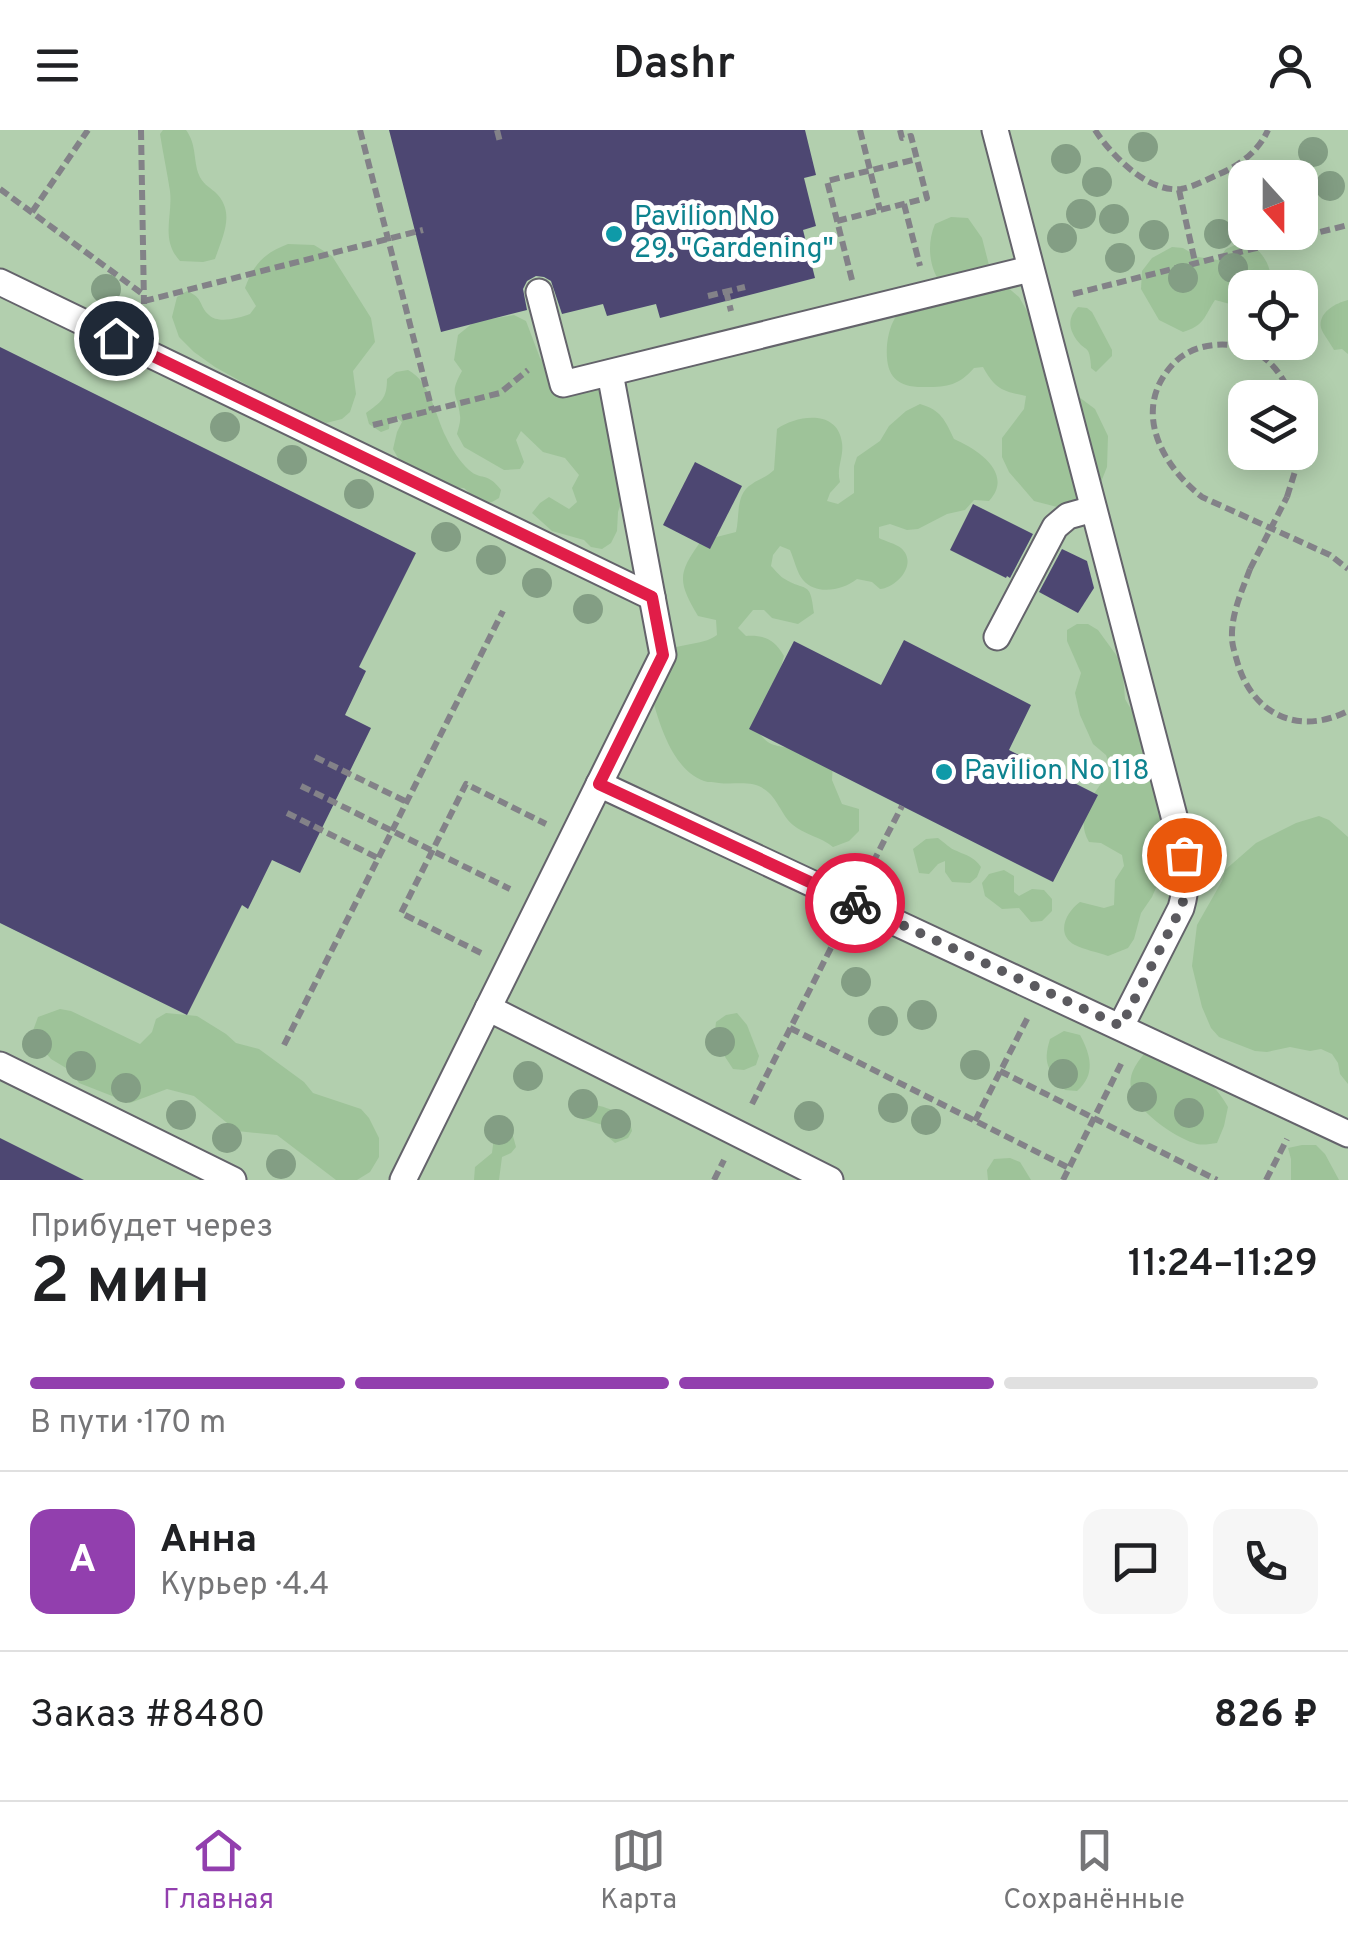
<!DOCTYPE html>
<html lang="ru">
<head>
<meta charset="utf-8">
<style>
	:root { --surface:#fff; --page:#f6f6f6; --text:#202124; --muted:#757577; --line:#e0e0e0; --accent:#923fae }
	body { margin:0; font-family:Overpass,sans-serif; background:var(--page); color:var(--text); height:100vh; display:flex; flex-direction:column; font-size:38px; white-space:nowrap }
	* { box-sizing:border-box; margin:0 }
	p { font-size:32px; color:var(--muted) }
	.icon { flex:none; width:55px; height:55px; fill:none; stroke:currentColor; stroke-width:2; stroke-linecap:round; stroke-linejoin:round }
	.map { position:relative; height:1050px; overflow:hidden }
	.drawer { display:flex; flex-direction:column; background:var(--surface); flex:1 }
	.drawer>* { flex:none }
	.needle { width:65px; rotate:159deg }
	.buttons { position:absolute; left:1228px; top:30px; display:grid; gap:20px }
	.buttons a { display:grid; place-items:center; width:90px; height:90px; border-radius:20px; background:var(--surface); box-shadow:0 5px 25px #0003; font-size:50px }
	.pin { position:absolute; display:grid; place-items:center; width:85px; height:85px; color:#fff; margin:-42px; border:5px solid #fff; border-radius:50%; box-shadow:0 2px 10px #0007 }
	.courier { position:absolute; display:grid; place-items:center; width:100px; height:100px; margin:-50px; border:8px solid #e11d48; border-radius:50%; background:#fff; color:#222; box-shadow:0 2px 12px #0007 }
	.summary em { font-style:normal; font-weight:600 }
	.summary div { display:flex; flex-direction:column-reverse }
	.summary { display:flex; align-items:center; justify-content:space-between; height:170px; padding:0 30px }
	h1 { font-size:65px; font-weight:600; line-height:75px }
	.bar { display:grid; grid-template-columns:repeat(4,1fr); gap:15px 10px; align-content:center; height:120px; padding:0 30px }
	.bar i { height:12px; border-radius:8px; background:var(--line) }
	.bar .selected { background:var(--accent) }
	.bar p { grid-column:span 4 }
	.line { display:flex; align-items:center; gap:25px; padding:0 30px; border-top:2px solid var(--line) }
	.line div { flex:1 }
	.round { display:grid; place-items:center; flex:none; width:105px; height:105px; border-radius:20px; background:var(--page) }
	header { display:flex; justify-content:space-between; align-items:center; height:130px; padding:0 30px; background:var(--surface); font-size:45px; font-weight:600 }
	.dock { display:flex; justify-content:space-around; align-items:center; height:140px; border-top:2px solid var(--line); background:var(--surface); font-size:28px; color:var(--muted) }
	.dock a { display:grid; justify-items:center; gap:5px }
	.dock .selected { color:var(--accent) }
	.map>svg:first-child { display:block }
	.green { fill:#b2cfae; fill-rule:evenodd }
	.forest { fill:#9ec399 }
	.building { fill:#4d4772 }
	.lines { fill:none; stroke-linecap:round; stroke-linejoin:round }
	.service-casing { stroke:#64636b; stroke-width:29 }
	.path { stroke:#838288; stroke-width:6; stroke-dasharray:10 5; stroke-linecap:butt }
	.service { stroke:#fff; stroke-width:25 }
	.path-bridge { stroke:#838288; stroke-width:6; stroke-dasharray:10 5; stroke-linecap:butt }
	.tree { fill:#839e84 }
	.done { stroke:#5b5a5f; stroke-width:10; stroke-dasharray:0 18 }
	.route { stroke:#e11d48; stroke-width:12 }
	.culture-dot { fill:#0f9aa8; stroke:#fff; stroke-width:4 }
	.labels { text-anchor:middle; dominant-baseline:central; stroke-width:10; stroke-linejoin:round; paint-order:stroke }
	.culture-label { font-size:28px; fill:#0d838f; stroke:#fff; text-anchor:start }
</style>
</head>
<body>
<header><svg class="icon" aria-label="menu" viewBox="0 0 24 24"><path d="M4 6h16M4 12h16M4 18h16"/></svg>Dashr<svg class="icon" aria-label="person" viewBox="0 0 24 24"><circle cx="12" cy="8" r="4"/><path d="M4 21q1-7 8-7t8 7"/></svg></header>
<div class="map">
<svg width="1348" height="1050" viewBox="0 0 1348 1050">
	<rect width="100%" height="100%" fill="#e9e8f1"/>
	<!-- green -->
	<path class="green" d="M0 0H1348V1050H0ZM1245 48H1300V102H1245ZM1245 158H1300V212H1245ZM1245 268H1300V322H1245Z"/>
	<!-- forest -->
	<g class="forest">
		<path d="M163 0H186C197 15 193 30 199 45 202 53 209 57 215 62 236 82 223 105 215 129L203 132 180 131C160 109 173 86 170 61 167 42 163 23 160 4Z"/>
		<path d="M951 87 968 88 982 108 991 143 1019 167 1031 188 1034 201 1052 210 1063 255 1095 279 1108 306 1107 337 1101 352 1084 370 1061 378 1034 371 1009 342 1002 327V308L1024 279 1026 266C1002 261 995 259 983 237L974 238C959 255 948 257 926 257 895 258 885 245 887 215 888 205 891 193 897 185 906 175 933 165 945 158 929 142 926 115 935 94Z"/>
		<path d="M1247 110C1262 122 1275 138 1269 157L1245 158V178L1215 170C1204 187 1204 196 1183 202L1159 190 1141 159 1142 141 1152 128 1172 117 1183 118 1198 127 1218 130 1226 119Z"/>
		<path d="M288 114 314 115 332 126 371 188 375 212 353 241 356 264 350 282 342 289 326 293 280 273 215 237 194 222 179 207 172 187 177 167 187 161C204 168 198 175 209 185 218 194 239 188 250 184L256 176 245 158C253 135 264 123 288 114Z"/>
		<path d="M1348 170V224L1342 219 1334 220C1331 214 1323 204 1321 198 1318 182 1336 173 1348 170Z"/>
		<path d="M1078 177 1087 178 1092 182 1112 220V226L1096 242 1091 238C1091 234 1090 224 1088 221 1086 218 1083 217 1081 215 1069 202 1066 189 1078 177Z"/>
		<path d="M514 185 526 191 540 228 558 250 579 252 603 261 625 361 618 382 617 401 611 413 602 419 591 417 584 410 552 401 532 383 540 373 549 367 569 379 577 372 572 358 579 345 565 328 543 322 521 301 516 310 524 332 520 339 504 340 464 317 457 304C458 300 461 291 460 286 458 263 448 266 462 241L454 230 458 205 474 192Z"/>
		<path d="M408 240C431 252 435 286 446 307 451 318 460 332 469 340 481 351 487 341 501 360L499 368 492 372 481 373 464 358 446 357 402 335 393 319 397 302 402 292 395 286 390 288 389 299 381 302 369 294 366 283C381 272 387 269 387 249L396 242Z"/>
		<path d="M920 274C941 280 945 290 954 309 979 320 1014 344 989 371L974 370 965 380 947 384 918 399 907 400 890 394 879 397V408C885 411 896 414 901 418 919 434 896 458 880 459L872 452 857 449C843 460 817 466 803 450 797 443 794 429 790 420L780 416 773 425 771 436C773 438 781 447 783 448 807 463 810 449 814 483L798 494 772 488 764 480H753L738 498 746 506C764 505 774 509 784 526L776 555 756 597C768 620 778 614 799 620 811 623 822 628 833 631L832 650 842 674 859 679V701L849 711 833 717C821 707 803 704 793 695 781 685 778 668 764 659 752 650 734 655 719 653 714 652 709 653 704 651 668 638 655 580 647 546 651 540 655 529 661 524 676 512 701 517 717 505L716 490 698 486C677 451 678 443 701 411L736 402C740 386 735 364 752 354 760 348 766 348 774 340L777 299C797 285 838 279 842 313 844 327 836 338 840 352L830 363 827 371 838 374 854 363V336L857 327 880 311 889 296 906 281Z"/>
		<path d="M1077 494H1088L1098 500 1122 533 1125 569 1135 586 1173 718 1161 735 1158 753 1152 767 1141 783 1134 809 1128 818 1108 826C1097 822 1085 820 1075 815 1055 804 1066 782 1080 772L1104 778 1114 775 1115 750 1124 736 1122 725 1101 713 1089 712C1073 685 1097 661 1111 639L1106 625 1093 614 1080 585 1075 563 1081 543 1067 511V500Z"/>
		<polygon points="1319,686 1329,690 1348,707 1348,954 1340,944 1338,933 1332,924 1321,919 1310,921 1290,917 1267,922 1255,921 1219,907 1211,898 1202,877 1192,836 1197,795 1222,751 1225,740 1256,713 1296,693"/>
		<path d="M938 708C944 712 950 719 957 721 967 726 973 726 981 737L977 747 970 753 952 752 945 742V731L938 734 929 744 919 743 913 719 926 709Z"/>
		<polygon points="1004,740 1014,746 1014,762 1019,766 1032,759 1044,760 1052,769 1052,781 1042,791 1031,792 1019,778 1002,779 985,766 982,753 989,744"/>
		<polygon points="60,879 71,881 140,914 152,902 156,889 166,883 197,886 226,904 236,913 259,919 304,952 313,963 361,979 369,988 379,1008 379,1027 370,1042 357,1050 336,1050 277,1005 237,1001 194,966 167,959 130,973 79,953 71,941 51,929 31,906 38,887"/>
		<polygon points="737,883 747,895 759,926 756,935 744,940 733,939 714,910 716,892 726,885"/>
		<path d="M1064 901 1080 905C1091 925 1096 945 1077 961L1065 960C1049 940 1042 935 1050 909Z"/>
		<path d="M1150 917C1181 934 1211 945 1228 977L1224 996 1217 1013C1209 1014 1201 1016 1194 1013 1174 1007 1135 980 1131 958 1128 941 1140 929 1150 917Z"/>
		<path d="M582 973C595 973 618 981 629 988L632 1001 628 1008 615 1013 606 1005 603 995 582 989 577 982Z"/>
		<polygon points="503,1003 513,1006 516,1017 511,1023 502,1027 499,1050 474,1050 475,1037 492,1023 494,1007"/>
		<polygon points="1302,1015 1316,1015 1325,1024 1339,1050 1291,1050 1291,1029 1288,1018"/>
		<polygon points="1010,1028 1020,1032 1031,1050 988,1050 987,1040 994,1029"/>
	</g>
	<!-- building -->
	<g class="building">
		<polygon points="389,0 805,0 816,45 804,48 816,96 803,100 815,148 660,188 656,174 607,186 603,174 562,184 551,151 544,147 536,146 527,151 523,159 527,180 441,202"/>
		<polygon points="0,217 416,423 359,537 366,541 345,585 371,598 300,743 272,730 248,779 242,775 187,885 0,793"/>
		<polygon points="695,332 742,356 710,419 663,395"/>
		<polygon points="973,374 1033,404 1010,448 1007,446 1006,448 950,420"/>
		<polygon points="1062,419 1087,431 1094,458 1078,483 1039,462"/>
		<polygon points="904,510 1031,575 1009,620 1098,665 1053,752 749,599 794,511 881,555"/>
		<polygon points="0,1008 84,1050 0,1050"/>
	</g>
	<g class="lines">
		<!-- service casing -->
		<g class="service-casing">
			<g id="service">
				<path d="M995 0 1180 709C1186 734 1188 754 1181 778L1121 896"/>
				<polyline points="0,152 652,467"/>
				<polyline points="539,162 563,254 1030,139"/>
				<polyline points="997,507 1055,397 1068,386 1093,379"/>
				<polyline points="599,654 1348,1004"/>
				<polyline points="488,878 830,1050"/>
				<polyline points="0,935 233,1050"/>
				<polyline points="403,1050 663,525 610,243"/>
			</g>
		</g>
		<!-- path -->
		<g class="path">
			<polyline points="141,0 144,174"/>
			<polyline points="360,0 432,280"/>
			<polyline points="497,0 500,12"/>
			<polyline points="860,0 880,80"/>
			<path d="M1095 0C1111 25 1148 63 1181 59 1193 57 1206 50 1217 45 1239 36 1258 22 1268 0"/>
			<polyline points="0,59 144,165"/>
			<polyline points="1179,60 1195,132"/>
			<polyline points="904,74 920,136"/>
			<polyline points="32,82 88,0"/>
			<polyline points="837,91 927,68 911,6 902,8 900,0"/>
			<polyline points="852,150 827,51 917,29"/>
			<polyline points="726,161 731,181"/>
			<polyline points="1073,164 1348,95"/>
			<polyline points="708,166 745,157"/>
			<polyline points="144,171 423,100"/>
			<path d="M1294 268C1287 257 1281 244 1272 235 1262 224 1246 216 1231 215 1210 213 1189 218 1174 233 1131 278 1160 334 1202 367L1330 425 1348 439"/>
			<polyline points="373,295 500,263 528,240"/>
			<polyline points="1300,302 1300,308"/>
			<polyline points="1287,367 1297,335 1299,322"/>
			<path d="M1250 439C1242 461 1231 484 1232 508 1232 515 1235 524 1237 531 1252 585 1299 606 1348 581"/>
			<polyline points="315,627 407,672"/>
			<polyline points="301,656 510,759"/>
			<polyline points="287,683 378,728"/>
			<polyline points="866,746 902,676"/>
			<polyline points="481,823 401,783 466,654 546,694"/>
			<polyline points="790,898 1069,1038"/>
			<polyline points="284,915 503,481"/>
			<polyline points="1000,941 1217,1050"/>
			<polyline points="752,974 839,802"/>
			<polyline points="975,991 1028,887"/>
			<polyline points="714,1050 724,1030"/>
			<polyline points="1063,1050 1122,932"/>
			<polyline points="1266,1050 1287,1009"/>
		</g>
		<!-- service -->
		<use href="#service" class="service"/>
		<!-- path-bridge -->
		<polyline class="path-bridge" points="1250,439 1287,367"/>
	</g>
	<!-- trees -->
	<g class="tree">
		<circle cx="1143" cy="17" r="15"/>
		<circle cx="1313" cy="22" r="15"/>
		<circle cx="1066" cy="29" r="15"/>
		<circle cx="1097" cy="52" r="15"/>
		<circle cx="1330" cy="56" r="15"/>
		<circle cx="1081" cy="84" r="15"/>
		<circle cx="1114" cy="89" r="15"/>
		<circle cx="1219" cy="104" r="15"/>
		<circle cx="1154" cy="105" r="15"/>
		<circle cx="1062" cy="108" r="15"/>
		<circle cx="1120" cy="128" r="15"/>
		<circle cx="1233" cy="138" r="15"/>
		<circle cx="1183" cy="148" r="15"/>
		<circle cx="106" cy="159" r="15"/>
		<circle cx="225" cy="297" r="15"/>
		<circle cx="292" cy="330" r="15"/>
		<circle cx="359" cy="364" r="15"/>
		<circle cx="446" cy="407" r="15"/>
		<circle cx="491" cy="430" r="15"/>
		<circle cx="537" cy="453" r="15"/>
		<circle cx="588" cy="479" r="15"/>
		<circle cx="856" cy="852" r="15"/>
		<circle cx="922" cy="885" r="15"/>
		<circle cx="883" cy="891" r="15"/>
		<circle cx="720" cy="912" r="15"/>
		<circle cx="37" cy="914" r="15"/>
		<circle cx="975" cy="935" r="15"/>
		<circle cx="81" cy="936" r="15"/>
		<circle cx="1063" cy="944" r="15"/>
		<circle cx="528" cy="946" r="15"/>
		<circle cx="126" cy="958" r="15"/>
		<circle cx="1142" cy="967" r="15"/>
		<circle cx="583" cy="974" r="15"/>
		<circle cx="893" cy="978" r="15"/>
		<circle cx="1189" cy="983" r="15"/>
		<circle cx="181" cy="985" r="15"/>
		<circle cx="809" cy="986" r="15"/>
		<circle cx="926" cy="990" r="15"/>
		<circle cx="616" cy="994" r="15"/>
		<circle cx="499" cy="1000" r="15"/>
		<circle cx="227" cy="1008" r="15"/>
		<circle cx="281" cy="1034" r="15"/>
	</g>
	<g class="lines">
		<!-- done -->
		<polyline class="done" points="855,773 1121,896 1181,778 1186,761 1184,725"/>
		<!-- route -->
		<polyline class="route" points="116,208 652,467 663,525 599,654 855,773"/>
	</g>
	<!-- markers -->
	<g class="culture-dot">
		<circle cx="614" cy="104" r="10"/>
		<circle cx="944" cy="642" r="10"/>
	</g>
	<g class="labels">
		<!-- culture labels -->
		<g class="culture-label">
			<text x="634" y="88">Pavilion No<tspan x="634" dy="32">29. "Gardening"</tspan></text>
			<text x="964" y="642">Pavilion No 118</text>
		</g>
	</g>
</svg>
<div class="buttons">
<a><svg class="needle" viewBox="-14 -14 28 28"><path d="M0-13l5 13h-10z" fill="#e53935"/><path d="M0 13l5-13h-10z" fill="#757577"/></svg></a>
<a><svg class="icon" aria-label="locate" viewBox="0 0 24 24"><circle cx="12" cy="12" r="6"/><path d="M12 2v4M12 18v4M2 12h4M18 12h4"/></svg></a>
<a><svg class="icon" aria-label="layers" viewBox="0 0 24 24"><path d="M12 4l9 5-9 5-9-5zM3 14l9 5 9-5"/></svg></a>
</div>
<div class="pin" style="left:1184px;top:725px;background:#ea580c"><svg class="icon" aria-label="bag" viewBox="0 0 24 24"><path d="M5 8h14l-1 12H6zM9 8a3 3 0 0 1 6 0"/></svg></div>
<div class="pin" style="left:116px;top:208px;background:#1f2937"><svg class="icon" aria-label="home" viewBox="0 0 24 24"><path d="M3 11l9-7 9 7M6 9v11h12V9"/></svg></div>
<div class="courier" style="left:855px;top:773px"><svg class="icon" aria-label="bike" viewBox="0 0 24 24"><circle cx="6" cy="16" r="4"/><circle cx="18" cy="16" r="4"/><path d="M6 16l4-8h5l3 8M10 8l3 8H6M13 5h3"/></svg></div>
</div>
<section class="drawer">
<div class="summary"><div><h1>2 мин</h1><p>Прибудет через</p></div><em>11:24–11:29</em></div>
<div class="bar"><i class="selected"></i><i class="selected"></i><i class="selected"></i><i></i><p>В пути · 170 m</p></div>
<div class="line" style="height:180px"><b class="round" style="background:var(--accent);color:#fff">А</b><div><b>Анна</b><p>Курьер · 4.4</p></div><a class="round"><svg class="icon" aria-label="chat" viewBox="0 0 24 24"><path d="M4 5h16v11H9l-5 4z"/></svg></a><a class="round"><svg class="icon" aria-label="phone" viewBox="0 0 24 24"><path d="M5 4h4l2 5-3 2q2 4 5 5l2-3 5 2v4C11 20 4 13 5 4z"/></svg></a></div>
<div class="line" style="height:130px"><div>Заказ #8480</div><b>826 ₽</b></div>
</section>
<nav class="dock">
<a class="selected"><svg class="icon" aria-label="home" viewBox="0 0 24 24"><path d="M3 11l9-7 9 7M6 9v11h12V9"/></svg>Главная</a>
<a><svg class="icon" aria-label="map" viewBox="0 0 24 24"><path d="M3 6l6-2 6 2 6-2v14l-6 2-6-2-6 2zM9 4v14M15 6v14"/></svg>Карта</a>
<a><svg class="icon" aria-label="saved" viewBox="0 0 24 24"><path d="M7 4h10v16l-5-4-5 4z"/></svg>Сохранённые</a>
</nav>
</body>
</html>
